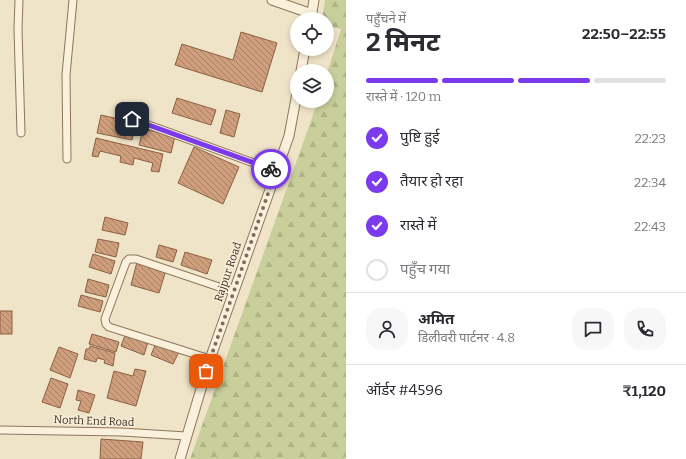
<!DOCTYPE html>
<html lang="hi">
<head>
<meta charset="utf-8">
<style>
	:root { --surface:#fff; --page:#f7f7f7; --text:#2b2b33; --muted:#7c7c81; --line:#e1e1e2; --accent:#7c3aed }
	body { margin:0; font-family:Bitter,"Noto Sans Devanagari",serif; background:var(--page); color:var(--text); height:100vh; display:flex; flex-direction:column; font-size:15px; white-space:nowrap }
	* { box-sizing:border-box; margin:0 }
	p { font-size:13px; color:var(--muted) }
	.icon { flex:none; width:22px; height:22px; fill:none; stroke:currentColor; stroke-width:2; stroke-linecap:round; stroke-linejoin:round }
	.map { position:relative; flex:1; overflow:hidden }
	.drawer { display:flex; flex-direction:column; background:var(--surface); width:340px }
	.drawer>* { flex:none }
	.fabs { position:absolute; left:290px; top:12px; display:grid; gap:8px }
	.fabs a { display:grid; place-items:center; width:44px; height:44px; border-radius:50%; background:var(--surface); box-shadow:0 2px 6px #0003; font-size:20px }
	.pin { position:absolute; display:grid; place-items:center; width:34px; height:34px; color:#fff; margin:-17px; border-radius:8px; box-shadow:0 2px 6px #0006 }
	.courier { position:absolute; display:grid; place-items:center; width:40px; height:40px; margin:-20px; border:3px solid #7c3aed; border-radius:50%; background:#fff; color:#222; box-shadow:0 1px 5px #0007 }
	.summary em { font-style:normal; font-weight:700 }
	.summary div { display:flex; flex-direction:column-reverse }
	.summary { display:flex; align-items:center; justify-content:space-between; height:68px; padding:0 20px }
	h1 { font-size:26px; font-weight:700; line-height:30px }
	.bar { display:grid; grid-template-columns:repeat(4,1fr); gap:6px 4px; align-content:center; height:48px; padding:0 20px }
	.bar i { height:5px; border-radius:3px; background:var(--line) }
	.bar .selected { background:var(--accent) }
	.bar p { grid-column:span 4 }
	.line { display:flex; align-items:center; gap:10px; padding:0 20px; border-top:1px solid var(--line) }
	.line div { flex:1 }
	.round { display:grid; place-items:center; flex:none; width:42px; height:42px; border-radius:16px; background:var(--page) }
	ol { padding:0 20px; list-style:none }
	li { display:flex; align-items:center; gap:12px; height:44px }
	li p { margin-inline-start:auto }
	li .icon { padding:4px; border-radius:50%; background:var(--accent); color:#fff; stroke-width:4 }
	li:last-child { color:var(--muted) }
	li i { width:22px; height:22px; border:2px solid var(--line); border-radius:50% }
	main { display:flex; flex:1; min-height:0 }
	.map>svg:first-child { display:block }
	.forest { fill:url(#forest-firs) }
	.building { fill:url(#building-back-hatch); stroke:#8d5f41 }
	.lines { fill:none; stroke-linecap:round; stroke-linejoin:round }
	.minor-casing { stroke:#8d765c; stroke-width:9 }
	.tertiary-casing { stroke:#8d765c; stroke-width:11 }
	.minor { stroke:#faf1dc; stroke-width:7 }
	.tertiary { stroke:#faf1dc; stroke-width:9 }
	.done { stroke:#7c6e5b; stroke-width:4; stroke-dasharray:0 7.2 }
	.route { stroke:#7c3aed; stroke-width:5 }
	.labels { text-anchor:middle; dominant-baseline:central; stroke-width:3; stroke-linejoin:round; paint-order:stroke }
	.street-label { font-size:11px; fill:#3d2e20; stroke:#f7eed8 }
</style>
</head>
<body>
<main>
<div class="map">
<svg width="346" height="459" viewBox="0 0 346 459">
	<defs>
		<pattern id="forest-firs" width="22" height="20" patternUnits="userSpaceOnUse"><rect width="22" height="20" fill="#c9cf9b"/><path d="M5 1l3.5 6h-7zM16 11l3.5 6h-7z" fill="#aeb285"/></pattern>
		<pattern id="building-back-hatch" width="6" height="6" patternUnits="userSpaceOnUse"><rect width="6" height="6" fill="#cf9f7d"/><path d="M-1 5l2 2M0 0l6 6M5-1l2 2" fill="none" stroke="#a98266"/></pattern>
	</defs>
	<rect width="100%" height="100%" fill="#f0e4c8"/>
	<!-- forest -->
	<polygon class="forest" points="325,0 346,0 346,459 190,459 318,101 327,101 327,73 341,29 327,26 327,19 322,19"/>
	<!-- building -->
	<g class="building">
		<polygon points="241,32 277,43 262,92 175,65 182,44 233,60"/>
		<polygon points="177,98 216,110 211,125 172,113"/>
		<polygon points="226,110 240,114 234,137 220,133"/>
		<polygon points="101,115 136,123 132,140 97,133"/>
		<polygon points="143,129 175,136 171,153 139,145"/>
		<polygon points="96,138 163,154 159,172 151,171 153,163 134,158 133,165 120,162 121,156 100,151 98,157 92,156"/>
		<polygon points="194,147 239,167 223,204 178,183"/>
		<polygon points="105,217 128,223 125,235 102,230"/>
		<polygon points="98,239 119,243 116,257 95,252"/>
		<polygon points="159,245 177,250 173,262 156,257"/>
		<polygon points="185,252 212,260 207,274 181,265"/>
		<polygon points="93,254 115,261 111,274 89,267"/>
		<polygon points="137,262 166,270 159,293 131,285"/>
		<polygon points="88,279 109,285 106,297 85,292"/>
		<polygon points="81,295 103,301 100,312 78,306"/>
		<rect x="0" y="311" width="12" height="23"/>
		<polygon points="126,333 148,342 144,355 121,346"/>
		<polygon points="92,334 119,342 116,352 89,344"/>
		<polygon points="156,343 179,352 173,364 151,355"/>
		<polygon points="90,346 115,353 113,366 104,363 105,360 97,358 96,362 84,359 86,349 89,349"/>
		<polygon points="59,347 78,354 70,378 50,370"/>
		<polygon points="135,369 146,371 136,406 107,398 114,371 133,376"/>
		<polygon points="51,378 68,384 60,408 42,402"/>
		<polygon points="78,390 95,395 89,413 78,410 81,401 76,400"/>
		<polygon points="101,439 143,442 141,459 100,459"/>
	</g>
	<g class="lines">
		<!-- minor casing -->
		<g class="minor-casing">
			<g id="minor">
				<polyline points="19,0 18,29 21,133"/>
				<polyline points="132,119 276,171"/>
				<polyline points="67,159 66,75 73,0"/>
				<polyline points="210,359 109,327 106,324 105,319 126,262 129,259 136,259 234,292"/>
				<polyline points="0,430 122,432 186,436"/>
			</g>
		</g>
		<!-- tertiary casing -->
		<g class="tertiary-casing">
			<g id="tertiary">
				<polyline points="272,0 312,14"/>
				<polyline points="311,18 314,0"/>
				<polyline points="301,71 305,49"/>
				<polyline points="180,459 210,359 289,136 297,93"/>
			</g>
		</g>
		<!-- minor -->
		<use href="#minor" class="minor"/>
		<!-- tertiary -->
		<use href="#tertiary" class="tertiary"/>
	</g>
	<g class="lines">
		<!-- done -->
		<polyline class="done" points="206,371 276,171 271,169"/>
		<!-- route -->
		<polyline class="route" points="132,119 271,169"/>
	</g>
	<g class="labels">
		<!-- street labels -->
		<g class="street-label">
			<text transform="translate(228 272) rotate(-71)">Rajpur Road</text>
			<text transform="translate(94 421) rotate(2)">North End Road</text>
		</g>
	</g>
</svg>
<div class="fabs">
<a><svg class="icon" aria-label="locate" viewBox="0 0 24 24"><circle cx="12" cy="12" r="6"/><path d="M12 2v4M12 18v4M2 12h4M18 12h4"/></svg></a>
<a><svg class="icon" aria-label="layers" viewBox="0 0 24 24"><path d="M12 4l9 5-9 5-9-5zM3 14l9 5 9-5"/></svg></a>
</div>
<div class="pin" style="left:206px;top:371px;background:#ea580c"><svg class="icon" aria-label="bag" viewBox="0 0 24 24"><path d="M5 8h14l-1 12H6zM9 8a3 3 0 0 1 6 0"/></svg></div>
<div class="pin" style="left:132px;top:119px;background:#1f2937"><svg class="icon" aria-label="home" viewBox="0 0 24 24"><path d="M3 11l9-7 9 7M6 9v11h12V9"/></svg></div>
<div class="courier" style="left:271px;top:169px"><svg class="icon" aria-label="bike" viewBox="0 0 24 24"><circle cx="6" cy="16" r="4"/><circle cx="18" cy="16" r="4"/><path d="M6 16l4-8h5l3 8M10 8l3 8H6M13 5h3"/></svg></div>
</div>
<section class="drawer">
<div class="summary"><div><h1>2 मिनट</h1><p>पहुँचने में</p></div><em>22:50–22:55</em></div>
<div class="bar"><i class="selected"></i><i class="selected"></i><i class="selected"></i><i></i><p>रास्ते में · 120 m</p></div>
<ol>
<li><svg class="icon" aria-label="check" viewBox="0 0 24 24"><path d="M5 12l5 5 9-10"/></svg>पुष्टि हुई<p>22:23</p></li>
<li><svg class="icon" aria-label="check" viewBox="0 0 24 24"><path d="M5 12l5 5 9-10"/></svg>तैयार हो रहा<p>22:34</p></li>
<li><svg class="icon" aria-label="check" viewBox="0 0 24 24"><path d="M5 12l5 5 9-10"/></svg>रास्ते में<p>22:43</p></li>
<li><i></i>पहुँच गया</li>
</ol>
<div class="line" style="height:72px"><a class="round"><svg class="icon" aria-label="person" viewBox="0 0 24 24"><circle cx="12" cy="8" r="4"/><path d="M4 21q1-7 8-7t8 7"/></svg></a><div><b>अमित</b><p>डिलीवरी पार्टनर · 4.8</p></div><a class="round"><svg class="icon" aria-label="chat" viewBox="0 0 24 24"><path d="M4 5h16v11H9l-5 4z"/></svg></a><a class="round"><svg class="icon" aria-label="phone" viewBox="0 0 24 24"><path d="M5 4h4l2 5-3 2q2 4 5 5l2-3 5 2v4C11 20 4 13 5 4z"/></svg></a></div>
<div class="line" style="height:52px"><div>ऑर्डर #4596</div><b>₹1,120</b></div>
</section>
</main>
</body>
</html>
